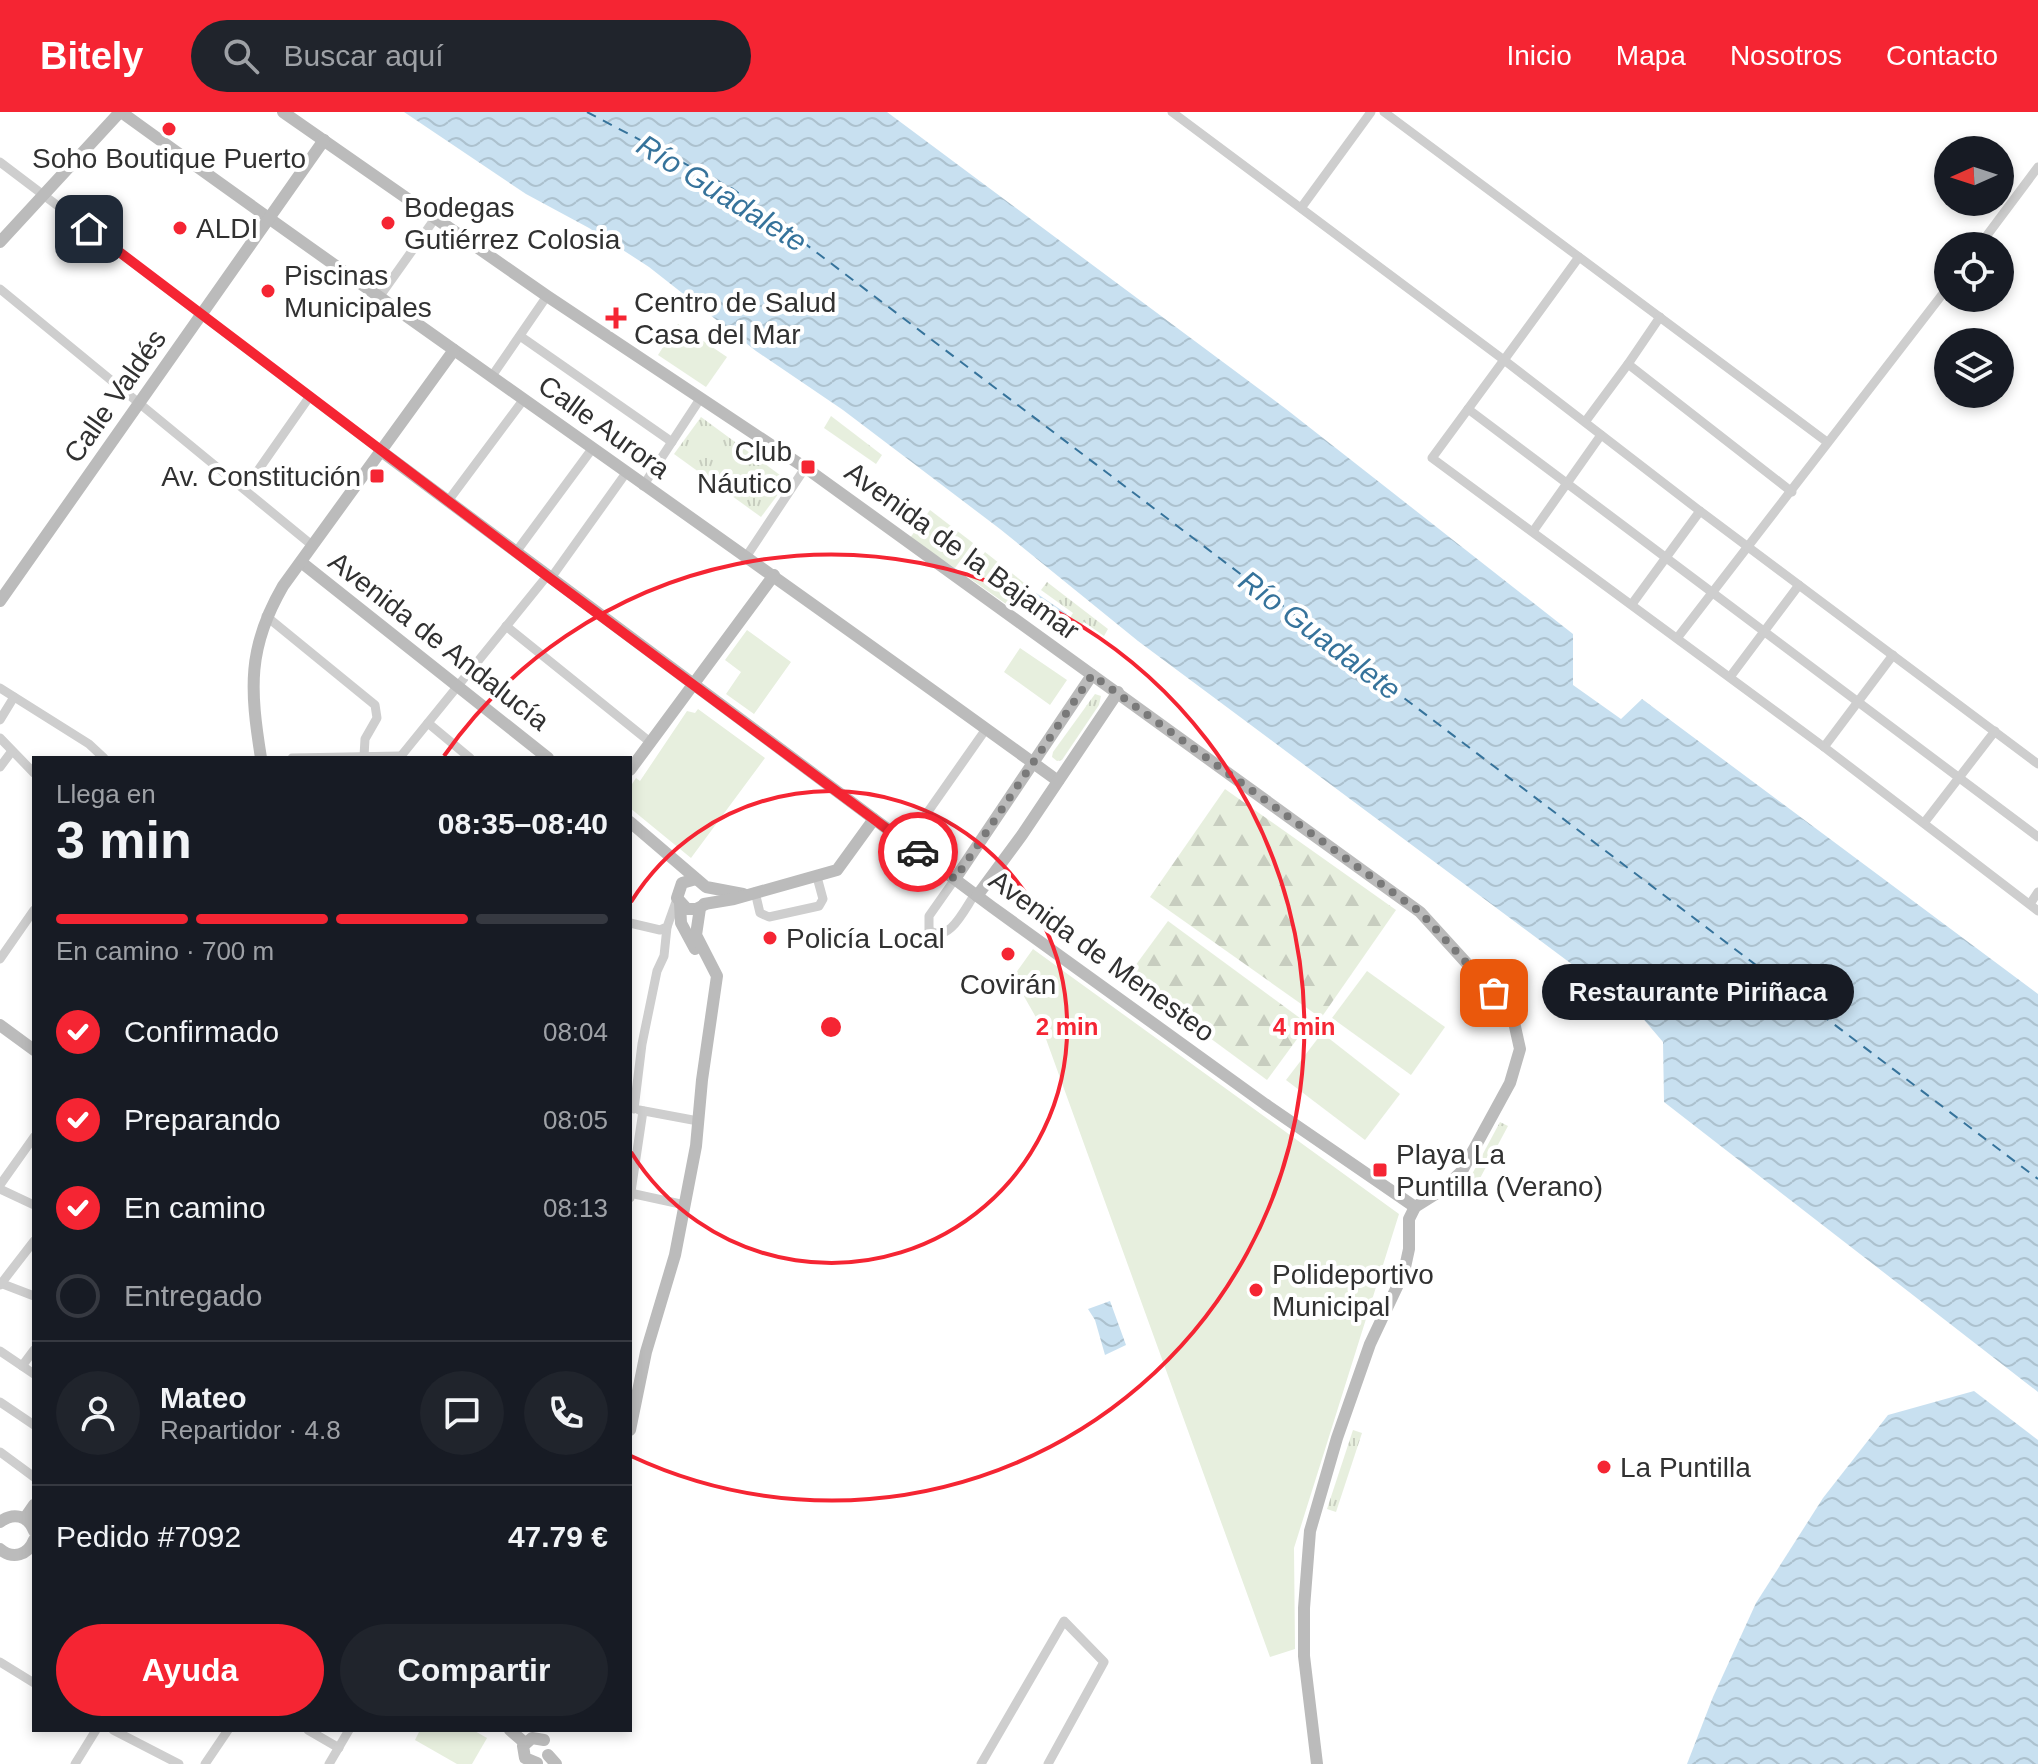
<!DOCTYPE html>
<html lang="es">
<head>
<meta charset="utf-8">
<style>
	:root { --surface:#171b24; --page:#20242c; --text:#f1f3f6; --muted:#9ea1a6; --line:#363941; --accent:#f52533 }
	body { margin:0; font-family:Helvetica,sans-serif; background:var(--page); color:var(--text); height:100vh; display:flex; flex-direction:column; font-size:30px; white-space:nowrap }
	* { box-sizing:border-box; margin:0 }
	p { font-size:26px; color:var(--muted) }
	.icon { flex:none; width:44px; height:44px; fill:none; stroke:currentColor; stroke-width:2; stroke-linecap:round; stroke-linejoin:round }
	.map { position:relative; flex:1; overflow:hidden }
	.sheet { position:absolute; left:32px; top:644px; width:600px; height:976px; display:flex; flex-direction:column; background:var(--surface); border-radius:0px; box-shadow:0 4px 12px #0003 }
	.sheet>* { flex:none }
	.needle { width:52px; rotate:267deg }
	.controls { position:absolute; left:1934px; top:24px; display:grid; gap:16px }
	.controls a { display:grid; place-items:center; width:80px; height:80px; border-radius:50%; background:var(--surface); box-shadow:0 4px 12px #0003; font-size:40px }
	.pin { position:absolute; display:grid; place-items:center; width:68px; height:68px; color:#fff; margin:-34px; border-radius:16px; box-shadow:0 4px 12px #0006 }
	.courier { position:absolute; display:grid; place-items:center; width:80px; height:80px; margin:-40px; border:6px solid #f52533; border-radius:50%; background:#fff; color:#222; box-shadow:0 2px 10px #0007 }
	.bubble { position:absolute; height:56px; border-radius:28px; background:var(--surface); box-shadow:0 4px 12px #0003; font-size:26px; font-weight:800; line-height:56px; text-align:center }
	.overview em { font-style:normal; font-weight:800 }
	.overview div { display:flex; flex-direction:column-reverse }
	.overview { display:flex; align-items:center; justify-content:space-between; height:136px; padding:0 24px }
	h1 { font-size:52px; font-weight:800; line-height:60px }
	.bar { display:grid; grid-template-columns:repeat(4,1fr); gap:12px 8px; align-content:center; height:96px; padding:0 24px }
	.bar i { height:10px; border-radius:6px; background:var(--line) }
	.bar .active { background:var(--accent) }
	.bar p { grid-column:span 4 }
	.line { display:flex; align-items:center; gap:20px; padding:0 24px; border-top:2px solid var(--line) }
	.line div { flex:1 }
	.round { display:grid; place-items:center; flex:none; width:84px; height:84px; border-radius:42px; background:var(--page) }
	ol { padding:0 24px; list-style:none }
	li { display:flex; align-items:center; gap:24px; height:88px }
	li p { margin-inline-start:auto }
	li .icon { padding:8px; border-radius:50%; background:var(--accent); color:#fff; stroke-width:4 }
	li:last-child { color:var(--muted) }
	li i { width:44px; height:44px; border:4px solid var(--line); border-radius:50% }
	.cta { display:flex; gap:16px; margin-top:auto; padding:16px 24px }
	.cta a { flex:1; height:92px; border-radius:48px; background:var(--accent); color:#fff; font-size:32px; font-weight:800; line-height:92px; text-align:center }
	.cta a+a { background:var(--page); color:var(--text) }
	header { display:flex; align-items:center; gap:48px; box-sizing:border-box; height:112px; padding:0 40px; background:var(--accent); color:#fff }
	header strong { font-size:38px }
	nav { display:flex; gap:44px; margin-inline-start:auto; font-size:28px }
	.search { width:560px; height:72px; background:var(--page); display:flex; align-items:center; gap:20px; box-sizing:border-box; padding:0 28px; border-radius:44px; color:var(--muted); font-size:30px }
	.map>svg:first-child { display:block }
	.grass { fill:url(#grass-tufts) }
	.forest { fill:url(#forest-firs) }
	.pitch { fill:#e7efde }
	.water { fill:url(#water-waves) }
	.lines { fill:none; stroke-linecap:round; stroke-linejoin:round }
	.ferry { stroke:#36739b; stroke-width:2; stroke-dasharray:10 8; stroke-linecap:butt }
	.street { stroke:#cecece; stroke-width:9 }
	.secondary { stroke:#bbb; stroke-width:12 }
	.done { stroke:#797979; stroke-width:8; stroke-dasharray:0 14.4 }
	.route { stroke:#f52533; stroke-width:10 }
	.ring { fill:none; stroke:#f52533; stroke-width:4 }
	.poi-dot { fill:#f52533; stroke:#fff; stroke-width:3 }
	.labels { text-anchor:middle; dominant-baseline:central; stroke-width:8; stroke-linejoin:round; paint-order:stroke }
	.poi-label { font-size:28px; fill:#313131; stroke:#fff; text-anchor:start }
	.street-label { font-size:28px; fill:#313131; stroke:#fff }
	.water-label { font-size:30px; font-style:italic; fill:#36739b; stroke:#fff }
	.centre { fill:#f52533; stroke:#fff; stroke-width:4 }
	.ring-label { font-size:24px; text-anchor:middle; font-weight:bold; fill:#f52533; stroke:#fff; stroke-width:8; stroke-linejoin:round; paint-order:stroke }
</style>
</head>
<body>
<header>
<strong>Bitely</strong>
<div class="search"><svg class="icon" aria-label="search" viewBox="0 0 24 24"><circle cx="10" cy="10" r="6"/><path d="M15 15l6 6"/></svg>Buscar aquí</div>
<nav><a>Inicio</a><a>Mapa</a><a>Nosotros</a><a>Contacto</a></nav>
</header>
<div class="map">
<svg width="2038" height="1652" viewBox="0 0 2038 1652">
	<defs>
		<pattern id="grass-tufts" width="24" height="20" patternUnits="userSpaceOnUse" patternTransform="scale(2)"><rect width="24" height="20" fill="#e7efde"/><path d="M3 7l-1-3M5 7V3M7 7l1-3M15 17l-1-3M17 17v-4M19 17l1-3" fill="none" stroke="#c7cdbf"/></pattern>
		<pattern id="forest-firs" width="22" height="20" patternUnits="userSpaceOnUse" patternTransform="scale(2)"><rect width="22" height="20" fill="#e7efde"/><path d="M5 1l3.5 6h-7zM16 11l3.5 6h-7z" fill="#c7cdbf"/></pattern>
		<pattern id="water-waves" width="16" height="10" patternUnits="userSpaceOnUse" patternTransform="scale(2)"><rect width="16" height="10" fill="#c8e0f0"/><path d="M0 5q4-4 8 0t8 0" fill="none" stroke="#acc1ce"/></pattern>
	</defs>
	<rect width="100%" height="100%" fill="#fff"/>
	<!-- grass -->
	<g class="grass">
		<polygon points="831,304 882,343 876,352 824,316"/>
		<polygon points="701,305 788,369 761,405 674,342"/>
		<polygon points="1047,470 1108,517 1104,524 1084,510 1079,516 1068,509 1073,501 1041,478"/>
		<polygon points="1095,582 1101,584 1099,593 1062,648 1057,649 1052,645 1053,640"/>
		<polygon points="1500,1010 1508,1014 1471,1083 1463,1079"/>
		<polygon points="1353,1318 1362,1321 1336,1400 1327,1397"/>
	</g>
	<!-- forest -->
	<g class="forest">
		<polygon points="1225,677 1396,798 1321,906 1150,785"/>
		<polygon points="1168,809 1308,912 1267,968 1127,865"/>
	</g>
	<!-- pitch -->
	<g class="pitch">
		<polygon points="678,212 727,245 706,275 658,243"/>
		<polygon points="930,398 973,431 955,456 910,426"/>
		<polygon points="985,440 1028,474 1013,497 968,465"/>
		<polygon points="747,518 791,550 754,602 726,582 741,560 725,548"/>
		<polygon points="1020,536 1067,568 1050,593 1004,560"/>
		<polygon points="698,597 765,646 691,746 630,696 630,675 636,666 640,669 687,599 695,601"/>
		<polygon points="1033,837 1399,1102 1294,1436 1295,1537 1270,1545 1042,916 1013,865"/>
		<polygon points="1367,859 1445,915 1411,963 1332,906"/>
		<polygon points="1322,921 1400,982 1365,1028 1286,968"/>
		<polygon points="420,1618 473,1618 487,1626 472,1652 457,1652 415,1628"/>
	</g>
	<!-- water -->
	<g class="water">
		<polygon points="404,0 887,0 1286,297 1573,522 1573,573 1621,607 1642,587 2038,882 2038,1280 1664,990 1663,930 1640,903 1138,529 1000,417 843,298 756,239 649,155 589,116 526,82"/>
		<polygon points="1036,481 1067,502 1057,517 1026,496"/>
		<polygon points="1110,1189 1126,1233 1105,1243 1095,1208 1088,1197"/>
		<polygon points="1974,1279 2038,1328 2038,1652 1687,1652 1713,1585 1756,1491 1823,1386 1888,1303"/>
	</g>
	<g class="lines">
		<!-- ferry -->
		<polyline class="ferry" points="587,0 733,77 2038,1067"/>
		<!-- street -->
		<g class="street">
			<polyline points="1172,0 1504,248 1579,145 1384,0"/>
			<polyline points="0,50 381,339"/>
			<polyline points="1301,96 1371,0"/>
			<polyline points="1979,134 2038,55"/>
			<polyline points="1579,145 1827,330"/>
			<polyline points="0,177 313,434"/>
			<polyline points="380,184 436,105"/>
			<polyline points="520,224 672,330"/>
			<polyline points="1628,252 1660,205"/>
			<polyline points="492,264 547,184"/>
			<polyline points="1468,297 2038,725"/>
			<polyline points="1585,310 1628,252 1792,380"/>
			<polyline points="643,374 700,287"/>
			<polyline points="245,377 310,284"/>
			<polyline points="448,389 524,287"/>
			<polyline points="1534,418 1601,323"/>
			<polyline points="516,440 592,337"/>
			<polyline points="746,445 805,356"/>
			<polyline points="551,466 626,361"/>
			<polyline points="1632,492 1700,399"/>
			<polyline points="266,504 375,593 377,606 365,627 364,644"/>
			<polyline points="506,514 650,630"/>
			<polyline points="1678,525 1948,175"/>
			<polyline points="1730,565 1799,473"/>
			<polyline points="0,576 89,632 104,646"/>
			<polyline points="0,608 14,585"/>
			<polyline points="428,611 470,646"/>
			<polyline points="0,626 34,661"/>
			<polyline points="1824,635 1893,543"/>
			<polyline points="401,644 547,464"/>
			<polyline points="292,646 401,644"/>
			<polyline points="2038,652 1700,399 1504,248 1432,346 1824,635 2038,799"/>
			<polyline points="0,655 12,639"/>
			<polyline points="1924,711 1995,619"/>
			<polyline points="906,731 986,617"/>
			<path d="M955 767 929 804V818C949 833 965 796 975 782"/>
			<polyline points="755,780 760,801 769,805 819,794 823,787 817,765"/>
			<polyline points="2030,792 2038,780"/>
			<polyline points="630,811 660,818 667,815 677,787"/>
			<polyline points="0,847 34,798"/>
			<polyline points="634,997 642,932 657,859 664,844 667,815"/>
			<polyline points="639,998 698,1009"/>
			<polyline points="0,1073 34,1025"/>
			<polyline points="0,1077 34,1093"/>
			<polyline points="630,1081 685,1093"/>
			<polyline points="630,1086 643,999"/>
			<polyline points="0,1171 34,1184"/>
			<polyline points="0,1173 34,1129"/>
			<polyline points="0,1239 34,1262"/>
			<polyline points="22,1254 34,1238"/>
			<polyline points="0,1290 34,1313"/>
			<polyline points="0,1340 34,1365"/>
			<polyline points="0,1550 34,1571"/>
			<polyline points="113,1618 179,1652"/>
			<polyline points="308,1618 339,1636"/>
			<polyline points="75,1652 96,1618"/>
			<polyline points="205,1652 228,1618"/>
			<polyline points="329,1652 349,1618"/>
			<polyline points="981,1652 1064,1509 1104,1550 1048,1652"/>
		</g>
		<!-- secondary -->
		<g class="secondary">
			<path d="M121 0C432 225 748 443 1058 669"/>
			<polyline points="283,0 547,184 810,359 1420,800 1512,901 1520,937 1510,971 1462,1059 1442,1078 1415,1095 1409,1107 1409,1137 1404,1160 1370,1232 1337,1326 1310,1419 1304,1496 1304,1544 1317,1652"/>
			<polyline points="0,130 120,0"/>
			<polyline points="381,339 992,795 1265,992 1415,1095"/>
			<polyline points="301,450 548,646"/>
			<polyline points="0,489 324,28"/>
			<path d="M261 646C250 577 247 536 283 474L454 238"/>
			<polyline points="630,658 774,463"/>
			<polyline points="630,710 706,775 743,782"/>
			<polyline points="696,767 682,771 677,786 687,797 696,797 704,793"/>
			<polyline points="955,767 1092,563"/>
			<polyline points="977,784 1022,723 1118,580"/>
			<polyline points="680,791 681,811 695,837"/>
			<polyline points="704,792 734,787 837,758 874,707"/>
			<polyline points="0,913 34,938"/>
			<polyline points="630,1318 646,1240 675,1143 696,1034 702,968 717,864 696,823 700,796"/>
			<polyline points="25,1406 34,1393"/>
			<path d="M0 1410C13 1400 28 1403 34 1419"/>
			<path d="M0 1437C13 1448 28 1443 34 1428"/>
			<polyline points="510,1618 525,1631"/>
			<polyline points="548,1643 556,1652"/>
			<polyline points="537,1651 525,1646 523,1634 532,1626 544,1628"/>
		</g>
	</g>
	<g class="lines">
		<!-- done -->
		<polyline class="done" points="918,740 955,767 1092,563 1420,800 1494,881"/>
		<!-- route -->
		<polyline class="route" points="89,117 547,464 918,740"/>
	</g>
	<!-- distance rings -->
	<g class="ring">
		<path d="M631 790A236 236 0 1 1 631 1040"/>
		<path d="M444 644A473 473 0 1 1 631 1344"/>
	</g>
	<!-- markers -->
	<g class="poi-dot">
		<circle cx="169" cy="17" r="8"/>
		<circle cx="388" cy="111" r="8"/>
		<circle cx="180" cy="116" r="8"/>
		<circle cx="268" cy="179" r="8"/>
		<path d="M612 194h8v8h8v8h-8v8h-8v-8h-8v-8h8z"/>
		<rect x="800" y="347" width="16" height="16" rx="4"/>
		<rect x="369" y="356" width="16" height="16" rx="4"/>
		<circle cx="770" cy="826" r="8"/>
		<circle cx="1008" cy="842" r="8"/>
		<rect x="1372" y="1050" width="16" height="16" rx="4"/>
		<circle cx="1256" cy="1178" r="8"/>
		<circle cx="1604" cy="1355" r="8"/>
	</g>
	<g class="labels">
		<!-- poi labels -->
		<g class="poi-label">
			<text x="169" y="46" text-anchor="middle">Soho Boutique Puerto</text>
			<text x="404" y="95">Bodegas<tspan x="404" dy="32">Gutiérrez Colosia</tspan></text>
			<text x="196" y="116">ALDI</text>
			<text x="284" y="163">Piscinas<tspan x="284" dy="32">Municipales</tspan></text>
			<text x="634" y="190">Centro de Salud<tspan x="634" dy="32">Casa del Mar</tspan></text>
			<text x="792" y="339" text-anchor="end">Club<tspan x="792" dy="32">Náutico</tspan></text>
			<text x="361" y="364" text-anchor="end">Av. Constitución</text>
			<text x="786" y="826">Policía Local</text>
			<text x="1008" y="872" text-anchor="middle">Covirán</text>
			<text x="1396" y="1042">Playa La<tspan x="1396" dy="32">Puntilla (Verano)</tspan></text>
			<text x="1272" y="1162">Polideportivo<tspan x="1272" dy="32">Municipal</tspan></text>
			<text x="1620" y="1355">La Puntilla</text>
		</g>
		<!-- street labels -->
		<g class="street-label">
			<text transform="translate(115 284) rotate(-55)">Calle Valdés</text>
			<text transform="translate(604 315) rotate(36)">Calle Aurora</text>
			<text transform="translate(962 439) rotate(36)">Avenida de la Bajamar</text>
			<text transform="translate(439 529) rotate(38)">Avenida de Andalucía</text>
			<text transform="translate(1102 844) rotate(36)">Avenida de Menesteo</text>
		</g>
		<!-- water labels -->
		<g class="water-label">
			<text transform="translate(722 81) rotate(32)">Río Guadalete</text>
			<text transform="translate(1320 523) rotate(37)">Río Guadalete</text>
		</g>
	</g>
	<circle cx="831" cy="915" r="12" class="centre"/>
	<g class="ring-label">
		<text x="1067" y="923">2 min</text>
		<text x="1304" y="923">4 min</text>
	</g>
</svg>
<div class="controls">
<a><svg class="needle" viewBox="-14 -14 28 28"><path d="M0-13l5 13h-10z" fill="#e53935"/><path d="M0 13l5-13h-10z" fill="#9ea1a6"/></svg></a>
<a><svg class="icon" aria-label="locate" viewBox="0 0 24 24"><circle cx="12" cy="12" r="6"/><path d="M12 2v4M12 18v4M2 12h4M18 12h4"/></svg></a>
<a><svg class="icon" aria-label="layers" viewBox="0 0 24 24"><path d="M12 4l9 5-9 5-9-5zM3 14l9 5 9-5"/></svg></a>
</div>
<div class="pin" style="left:1494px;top:881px;background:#ea580c"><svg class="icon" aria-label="bag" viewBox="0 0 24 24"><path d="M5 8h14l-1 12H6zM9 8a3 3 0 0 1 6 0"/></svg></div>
<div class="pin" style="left:89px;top:117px;background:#1f2937"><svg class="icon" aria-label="home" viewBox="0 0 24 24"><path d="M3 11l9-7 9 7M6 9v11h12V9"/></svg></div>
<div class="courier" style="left:918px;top:740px"><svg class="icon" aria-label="car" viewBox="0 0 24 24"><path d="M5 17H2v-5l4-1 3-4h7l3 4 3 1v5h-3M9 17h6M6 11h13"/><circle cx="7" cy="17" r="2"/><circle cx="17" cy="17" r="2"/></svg></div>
<div class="bubble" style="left:1542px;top:852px;width:312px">Restaurante Piriñaca</div>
<section class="sheet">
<div class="overview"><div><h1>3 min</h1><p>Llega en</p></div><em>08:35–08:40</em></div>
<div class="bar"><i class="active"></i><i class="active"></i><i class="active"></i><i></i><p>En camino · 700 m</p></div>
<ol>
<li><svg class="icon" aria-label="check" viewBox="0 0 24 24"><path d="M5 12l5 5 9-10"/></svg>Confirmado<p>08:04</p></li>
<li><svg class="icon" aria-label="check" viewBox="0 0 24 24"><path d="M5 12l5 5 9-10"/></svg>Preparando<p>08:05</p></li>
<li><svg class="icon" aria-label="check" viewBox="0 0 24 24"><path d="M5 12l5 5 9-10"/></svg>En camino<p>08:13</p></li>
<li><i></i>Entregado</li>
</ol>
<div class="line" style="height:144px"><a class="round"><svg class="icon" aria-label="person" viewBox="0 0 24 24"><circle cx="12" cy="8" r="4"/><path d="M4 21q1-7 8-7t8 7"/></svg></a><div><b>Mateo</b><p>Repartidor · 4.8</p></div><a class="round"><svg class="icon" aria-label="chat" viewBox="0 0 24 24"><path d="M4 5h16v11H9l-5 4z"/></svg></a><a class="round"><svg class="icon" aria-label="phone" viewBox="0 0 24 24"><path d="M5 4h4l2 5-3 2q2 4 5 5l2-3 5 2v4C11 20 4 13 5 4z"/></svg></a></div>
<div class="line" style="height:104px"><div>Pedido #7092</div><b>47.79 €</b></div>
<div class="cta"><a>Ayuda</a><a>Compartir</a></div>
</section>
</div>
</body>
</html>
